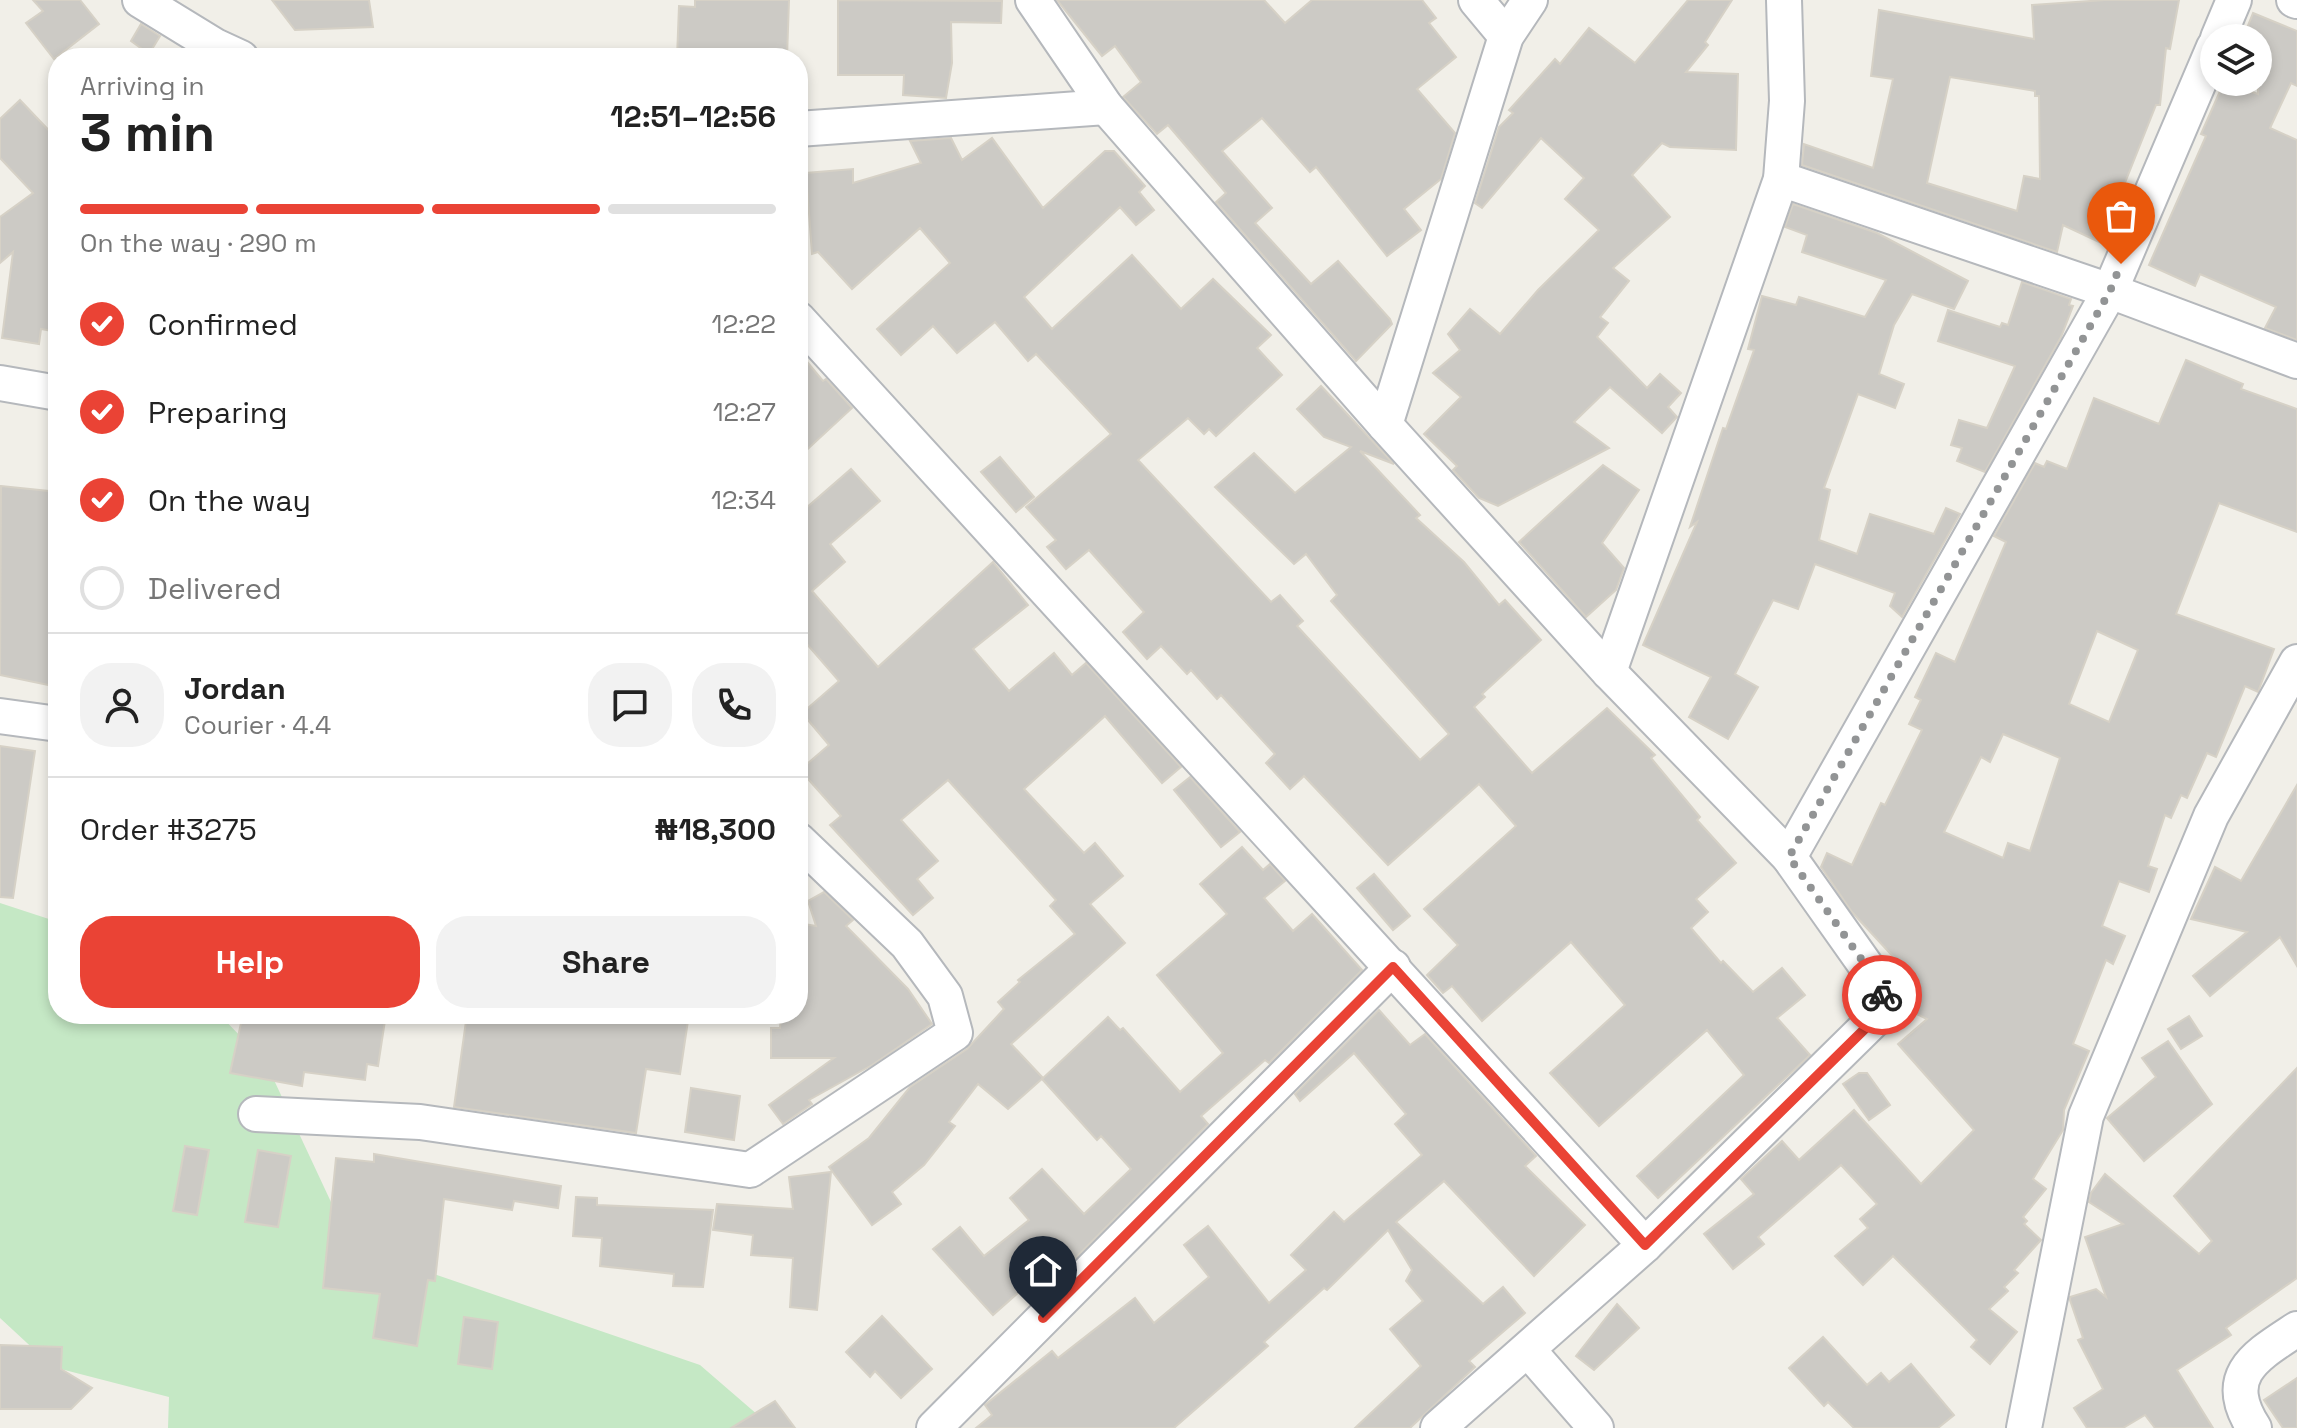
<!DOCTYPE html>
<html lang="en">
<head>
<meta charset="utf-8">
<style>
	:root { --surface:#fff; --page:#f2f2f2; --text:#222; --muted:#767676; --line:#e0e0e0; --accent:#ea4335 }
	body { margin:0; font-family:"Space Grotesk",sans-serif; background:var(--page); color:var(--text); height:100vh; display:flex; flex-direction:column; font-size:30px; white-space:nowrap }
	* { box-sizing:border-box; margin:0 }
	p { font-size:26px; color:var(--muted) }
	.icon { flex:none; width:44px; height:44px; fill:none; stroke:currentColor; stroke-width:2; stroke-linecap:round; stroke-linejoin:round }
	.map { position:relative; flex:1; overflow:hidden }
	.details { position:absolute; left:48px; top:48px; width:760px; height:976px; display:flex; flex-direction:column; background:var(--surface); border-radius:32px; box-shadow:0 4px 12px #0003 }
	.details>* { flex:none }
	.tools { position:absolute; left:2200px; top:24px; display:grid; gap:16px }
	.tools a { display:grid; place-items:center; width:72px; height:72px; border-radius:50%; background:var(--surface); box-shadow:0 4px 12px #0003; font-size:40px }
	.pin { position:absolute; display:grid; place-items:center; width:68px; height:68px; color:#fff; margin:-82px -34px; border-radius:50% 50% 50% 0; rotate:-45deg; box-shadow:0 0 8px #0007 }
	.pin .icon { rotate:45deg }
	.courier { position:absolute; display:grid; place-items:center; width:80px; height:80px; margin:-40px; border:6px solid #ea4335; border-radius:50%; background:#fff; color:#222; box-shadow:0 2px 10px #0007 }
	.summary em { font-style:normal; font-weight:700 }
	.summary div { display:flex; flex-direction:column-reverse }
	.summary { display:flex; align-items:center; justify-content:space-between; height:136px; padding:0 32px }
	h1 { font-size:52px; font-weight:700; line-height:60px }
	.bar { display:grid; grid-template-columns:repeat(4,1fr); gap:12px 8px; align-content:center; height:96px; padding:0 32px }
	.bar i { height:10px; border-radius:6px; background:var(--line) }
	.bar .selected { background:var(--accent) }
	.bar p { grid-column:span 4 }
	.line { display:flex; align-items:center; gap:20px; padding:0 32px; border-top:2px solid var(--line) }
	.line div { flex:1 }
	.round { display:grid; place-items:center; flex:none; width:84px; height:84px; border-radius:32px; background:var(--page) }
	ol { padding:0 32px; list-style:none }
	li { display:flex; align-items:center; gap:24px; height:88px }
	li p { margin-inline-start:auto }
	li .icon { padding:8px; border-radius:50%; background:var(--accent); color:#fff; stroke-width:4 }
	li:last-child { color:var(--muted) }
	li i { width:44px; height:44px; border:4px solid var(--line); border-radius:50% }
	.primary-button { display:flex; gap:16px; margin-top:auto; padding:16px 32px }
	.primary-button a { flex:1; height:92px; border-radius:32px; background:var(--accent); color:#fff; font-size:32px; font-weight:700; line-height:92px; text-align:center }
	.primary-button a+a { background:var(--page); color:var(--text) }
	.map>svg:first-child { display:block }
	.green { fill:#c5e8c5 }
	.building { fill:#cccac5; stroke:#d6d1c6; stroke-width:2; fill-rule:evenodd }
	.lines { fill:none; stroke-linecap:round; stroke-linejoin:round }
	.minor-casing { stroke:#b5b8bc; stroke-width:38 }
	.minor { stroke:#fff; stroke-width:34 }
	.done { stroke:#929495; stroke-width:8; stroke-dasharray:0 14.4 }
	.route { stroke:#ea4335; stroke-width:10 }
</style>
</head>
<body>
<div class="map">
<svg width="2297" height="1428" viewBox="0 0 2297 1428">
	<rect width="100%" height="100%" fill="#f1efe8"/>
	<!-- green -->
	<polygon class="green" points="0,903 58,922 58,1014 219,1014 266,1063 367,1279 431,1273 700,1365 773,1428 168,1428 169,1397 53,1367 0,1318"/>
	<!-- building -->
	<g class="building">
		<polygon points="33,0 80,0 99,24 54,59 26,23 43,11"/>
		<polygon points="272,0 369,0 373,27 295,30"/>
		<polygon points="695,0 789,0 787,58 677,58 679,6 695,7"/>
		<polygon points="838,0 1002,1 1001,23 951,22 952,63 946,98 903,95 904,75 838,75"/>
		<polygon points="1057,0 1264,0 1285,23 1312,0 1422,0 1436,18 1429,23 1456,57 1417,89 1455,133 1441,179 1404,209 1421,230 1387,256 1316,167 1310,172 1262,118 1222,151 1272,208 1255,223 1311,284 1338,261 1390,319 1392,324 1356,361 1216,202 1226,193 1168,125 1157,134 1123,97 1141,82 1115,46 1102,56"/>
		<polygon points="1688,0 1732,0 1705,42 1708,45 1686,72 1738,74 1736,150 1670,147 1662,143 1632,175 1670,217 1613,268 1629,281 1600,317 1608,323 1597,337 1647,388 1660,374 1681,393 1668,407 1677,417 1662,433 1610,387 1574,422 1609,448 1498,506 1479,498 1453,470 1457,466 1424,434 1461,397 1433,373 1460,350 1448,334 1470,309 1500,334 1538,290 1599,230 1565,199 1584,178 1541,138 1482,208 1475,203 1499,127 1513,113 1509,110 1555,59 1560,64 1589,28 1635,63"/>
		<path d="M2105 0H2179L2170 49 2166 48 2160 105H2156L2101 243 2063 225 2057 252 1802 165 1804 144 1873 168 1893 79 1871 76 1879 10 2034 39 2032 5ZM1950 77 2035 91V96H2039L2040 179 2024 176 2017 211 1927 183Z"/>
		<polygon points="2253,13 2297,31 2297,86 2291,83 2270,128 2297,140 2297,340 2265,328 2276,307 2200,274 2195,286 2149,265 2206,136 2201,134 2224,82 2258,94 2258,38 2243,38"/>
		<polygon points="141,24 160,36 149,54 131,41"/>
		<polygon points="20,100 58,140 58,332 41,329 39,344 2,338 13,252 0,263 0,217 33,193 0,158 0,119"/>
		<polygon points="951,138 962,160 992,138 1043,208 1105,151 1114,151 1145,186 1139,192 1154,210 1136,225 1120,207 1024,297 1052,329 1132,255 1181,309 1213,279 1271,335 1257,348 1282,375 1216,436 1209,429 1204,434 1188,418 1138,460 1271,602 1280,595 1303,621 1297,626 1420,760 1449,734 1331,601 1337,595 1306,554 1294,564 1215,487 1254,453 1295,493 1351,447 1324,437 1297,409 1321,386 1394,464 1360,451 1420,515 1416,518 1464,562 1499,605 1505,600 1541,640 1482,694 1485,697 1474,707 1532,773 1607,708 1655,755 1651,758 1700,817 1697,820 1736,863 1696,899 1708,912 1691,928 1721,963 1723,961 1753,992 1782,968 1805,995 1777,1018 1810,1055 1658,1198 1637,1176 1744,1075 1707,1030 1599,1126 1550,1073 1625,1005 1571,942 1482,1021 1452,986 1443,993 1427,975 1458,945 1424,909 1516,826 1479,784 1388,865 1304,776 1290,789 1266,763 1275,754 1221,695 1217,699 1191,670 1187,674 1161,646 1147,659 1123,632 1144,612 1089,550 1066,569 1047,547 1056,540 1026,507 1111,434 1036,354 1028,361 995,322 957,353 933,326 901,355 877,329 950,263 920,228 852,289 818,252 812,254 806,173 853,169 853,183 921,163 910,141"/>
		<polygon points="1793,204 1877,233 1968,281 1954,309 1912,294 1894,325 1879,374 1904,384 1895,408 1858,394 1824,488 1830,490 1819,540 1857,554 1870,514 1934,534 1946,508 1960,514 1902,617 1890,606 1895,593 1815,564 1798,609 1773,600 1735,674 1758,687 1728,739 1689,717 1711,677 1643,645 1697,522 1690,527 1723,428 1726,429 1754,350 1748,349 1762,296 1796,305 1799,297 1865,317 1886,280 1802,252 1807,235 1785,227"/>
		<polygon points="2022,282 2071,299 2069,305 2073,306 2061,337 1985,472 1957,461 1962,448 1951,445 1959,420 1987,428 2015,366 1938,341 1948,310 2000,327 2002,323 2008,325"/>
		<polygon points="798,351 823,381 826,379 852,408 798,458"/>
		<path d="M2186 360 2243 384 2241 389 2297 409V532L2219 503 2176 614 2274 649 2258 692 2245 686 2216 757 2207 753 2187 798 2181 795 2171 818 2165 815 2148 866 2157 869 2149 892 2119 881 2102 926 2125 936 2113 964 2106 960 2073 1044 2089 1051 2064 1110 2063 1130 2033 1179 2046 1189 2023 1217 2027 1221 2024 1224 2041 1240 2014 1270 2018 1273 2004 1287 2008 1291 1989 1309 2017 1332 1990 1364 1971 1347 1977 1340 1893 1256 1863 1285 1835 1256 1868 1228 1860 1219 1877 1204 1841 1165 1758 1237 1764 1244 1733 1269 1704 1234 1754 1194 1741 1179 1782 1141 1799 1160 1854 1110 1921 1184 1974 1130 1898 1044 1927 1019 1904 1008 1912 985 1898 978 1895 972 1899 963 1852 912 1821 867 1827 853 1852 865 1881 803 1885 805 1922 730 1909 724 1921 700 1915 697 1936 653 1955 662 2006 542 1994 536 2035 463 2044 467 2047 461 2067 469 2094 398 2159 424ZM2097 631 2138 650 2109 722 2069 704ZM2003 734 2060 758 2030 851 2008 843 2003 858 1944 832 1981 757 1990 762Z"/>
		<polygon points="1000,457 1034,497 1016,512 981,472"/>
		<polygon points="1603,465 1639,490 1602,543 1624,568 1616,590 1586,617 1519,542"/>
		<polygon points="851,469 880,501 830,544 845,562 812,591 878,667 993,562 1028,605 973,649 1009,691 1054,653 1072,675 1086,663 1181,767 1162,783 1105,716 1024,789 1084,853 1095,843 1123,876 1090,904 1125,943 1011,1044 1043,1078 1008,1109 978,1084 949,1122 955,1126 924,1165 892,1192 901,1204 872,1225 829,1167 869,1138 910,1087 967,1049 1004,1009 998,1002 1020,982 1018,980 1075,934 1050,906 1056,900 948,780 901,820 938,861 917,879 933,898 913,915 830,825 841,816 800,770 829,745 802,713 839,681 798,634 798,515"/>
		<polygon points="1,486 58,492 58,687 0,675"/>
		<polygon points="0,746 35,751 13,898 0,897"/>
		<polygon points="1190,777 1240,832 1221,847 1174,790"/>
		<polygon points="2297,785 2297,966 2280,937 2210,996 2193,976 2247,932 2191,919 2215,867 2241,881"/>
		<polygon points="1242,847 1263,870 1270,864 1285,881 1264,898 1293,931 1312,914 1362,970 1269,1063 1265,1060 1201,1116 1208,1124 1038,1296 1027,1285 993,1315 933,1249 960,1227 984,1256 1029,1220 1010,1198 1042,1169 1084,1214 1131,1169 1101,1136 1097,1140 1042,1079 1108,1017 1120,1030 1123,1028 1180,1092 1223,1053 1157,975 1227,914 1200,884"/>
		<polygon points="1374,874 1410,916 1393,930 1357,888"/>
		<polygon points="824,892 853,920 846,926 908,989 932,1024 872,1065 809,1100 812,1104 783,1124 769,1105 834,1058 771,1058 771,1028 780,1028 781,1014 798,1014 798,923 816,926 808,901"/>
		<polygon points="1379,1010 1410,1045 1425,1034 1536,1156 1525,1166 1585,1225 1534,1276 1444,1181 1396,1222 1483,1304 1503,1287 1525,1313 1469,1361 1475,1367 1410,1428 1355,1428 1421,1366 1390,1329 1423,1301 1406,1281 1412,1270 1388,1230 1327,1290 1324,1288 1264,1342 1268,1346 1174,1428 976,1428 992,1415 985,1405 1052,1351 1058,1358 1135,1298 1154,1323 1209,1277 1184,1245 1208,1226 1269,1303 1306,1270 1291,1255 1334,1212 1344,1222 1422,1155 1395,1124 1406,1114 1354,1053 1300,1101 1295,1094"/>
		<polygon points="243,1014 386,1014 378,1066 367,1064 365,1080 304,1072 302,1086 230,1073"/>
		<polygon points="467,1014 689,1014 680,1074 646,1069 636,1133 454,1107"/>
		<polygon points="2189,1016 2202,1036 2181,1049 2168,1029"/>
		<polygon points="2168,1041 2212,1104 2144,1161 2107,1118 2156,1077 2142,1058"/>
		<polygon points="2297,1068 2297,1278 2226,1328 2231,1335 2177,1370 2213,1428 2155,1428 2145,1415 2123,1428 2087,1428 2074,1408 2103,1389 2078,1340 2083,1338 2070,1300 2070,1297 2096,1289 2106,1297 2085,1237 2123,1224 2089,1202 2091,1193 2105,1174 2199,1254 2212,1241 2174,1196"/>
		<polygon points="1859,1073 1867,1073 1890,1105 1869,1120 1843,1084"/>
		<polygon points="691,1088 740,1096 734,1140 685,1132"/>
		<polygon points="185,1146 209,1150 197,1215 173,1211"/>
		<polygon points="258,1150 291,1156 278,1227 245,1222"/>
		<polygon points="374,1154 561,1186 558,1208 514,1201 512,1210 444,1199 435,1281 428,1280 417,1346 373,1338 380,1294 323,1288 336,1158 374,1162"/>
		<polygon points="831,1172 817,1310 790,1307 793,1258 751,1255 753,1235 713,1230 717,1204 793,1209 789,1177"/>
		<polygon points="576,1197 597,1198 597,1205 713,1210 703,1287 673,1286 674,1274 600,1266 602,1238 573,1236"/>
		<polygon points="1617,1304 1639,1328 1594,1370 1576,1356"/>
		<polygon points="882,1316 932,1369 901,1398 875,1371 870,1377 846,1352"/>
		<polygon points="464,1317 498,1322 492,1369 458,1364"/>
		<polygon points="1823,1337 1867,1385 1881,1373 1889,1382 1911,1364 1954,1415 1938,1428 1854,1428 1828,1402 1824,1406 1789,1368"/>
		<polygon points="0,1345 62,1347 61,1369 92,1388 71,1409 0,1409"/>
		<polygon points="2297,1378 2297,1428 2283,1428 2264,1400"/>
		<polygon points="775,1401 795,1428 731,1428"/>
	</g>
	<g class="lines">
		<!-- minor casing -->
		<g class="minor-casing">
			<g id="minor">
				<polyline points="140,0 215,46 241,58"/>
				<polyline points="1033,0 1106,107 1385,425 1609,672 1789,857 1881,987 1884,1010 1645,1245 1438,1428"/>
				<polyline points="1476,0 1506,36"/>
				<polyline points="2294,0 2297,1"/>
				<polyline points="2218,38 2234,0"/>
				<polyline points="798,129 1106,107"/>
				<polyline points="1781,179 2110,291 2297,361"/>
				<polyline points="798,319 1645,1245"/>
				<polyline points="0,383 58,393"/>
				<polyline points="1385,425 1506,36 1530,0"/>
				<polyline points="1609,672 1781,179 1787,101 1784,0"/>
				<polyline points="0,716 58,724"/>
				<polyline points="1789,857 2110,291 2214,47"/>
				<polyline points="256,1114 420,1122 750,1170 955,1033 945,996 907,944 798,840"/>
				<polyline points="1528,1350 1596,1428"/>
				<polyline points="934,1428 1393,967"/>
				<polyline points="2024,1428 2086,1116 2211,816 2297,662"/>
				<path d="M2254 1428C2220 1375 2256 1356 2297 1329"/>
			</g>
		</g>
		<!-- minor -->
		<use href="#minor" class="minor"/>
	</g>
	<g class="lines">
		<!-- done -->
		<polyline class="done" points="1882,995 1881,987 1789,857 2110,291 2121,264"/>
		<!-- route -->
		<polyline class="route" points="1043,1318 1393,967 1645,1245 1884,1010 1882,995"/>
	</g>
</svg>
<div class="tools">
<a><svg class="icon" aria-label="layers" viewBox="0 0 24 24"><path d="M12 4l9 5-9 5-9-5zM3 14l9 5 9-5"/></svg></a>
</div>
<div class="pin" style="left:2121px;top:264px;background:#ea580c"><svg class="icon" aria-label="bag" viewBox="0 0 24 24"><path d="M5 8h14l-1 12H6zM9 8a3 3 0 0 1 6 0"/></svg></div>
<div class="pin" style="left:1043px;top:1318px;background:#1f2937"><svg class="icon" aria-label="home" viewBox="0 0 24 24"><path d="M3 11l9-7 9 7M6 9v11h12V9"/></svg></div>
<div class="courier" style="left:1882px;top:995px"><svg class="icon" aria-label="bike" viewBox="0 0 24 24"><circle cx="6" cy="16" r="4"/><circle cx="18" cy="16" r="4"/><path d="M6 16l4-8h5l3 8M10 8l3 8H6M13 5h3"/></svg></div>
<section class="details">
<div class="summary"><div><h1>3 min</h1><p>Arriving in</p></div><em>12:51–12:56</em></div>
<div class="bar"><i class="selected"></i><i class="selected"></i><i class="selected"></i><i></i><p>On the way · 290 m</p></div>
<ol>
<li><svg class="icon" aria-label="check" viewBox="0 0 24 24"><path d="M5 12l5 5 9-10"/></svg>Confirmed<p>12:22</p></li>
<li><svg class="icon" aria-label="check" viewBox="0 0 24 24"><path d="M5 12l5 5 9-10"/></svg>Preparing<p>12:27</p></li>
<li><svg class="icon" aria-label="check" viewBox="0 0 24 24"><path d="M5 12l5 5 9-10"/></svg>On the way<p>12:34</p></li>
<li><i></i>Delivered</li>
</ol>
<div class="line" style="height:144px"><a class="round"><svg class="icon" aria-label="person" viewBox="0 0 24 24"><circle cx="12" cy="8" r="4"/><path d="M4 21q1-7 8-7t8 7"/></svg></a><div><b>Jordan</b><p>Courier · 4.4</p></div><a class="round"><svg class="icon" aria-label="chat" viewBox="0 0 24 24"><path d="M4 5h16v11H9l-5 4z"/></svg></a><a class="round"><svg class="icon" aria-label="phone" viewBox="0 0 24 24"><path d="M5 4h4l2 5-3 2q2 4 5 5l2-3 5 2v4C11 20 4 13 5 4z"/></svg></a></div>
<div class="line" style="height:104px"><div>Order #3275</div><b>₦18,300</b></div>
<div class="primary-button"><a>Help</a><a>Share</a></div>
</section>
</div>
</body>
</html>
